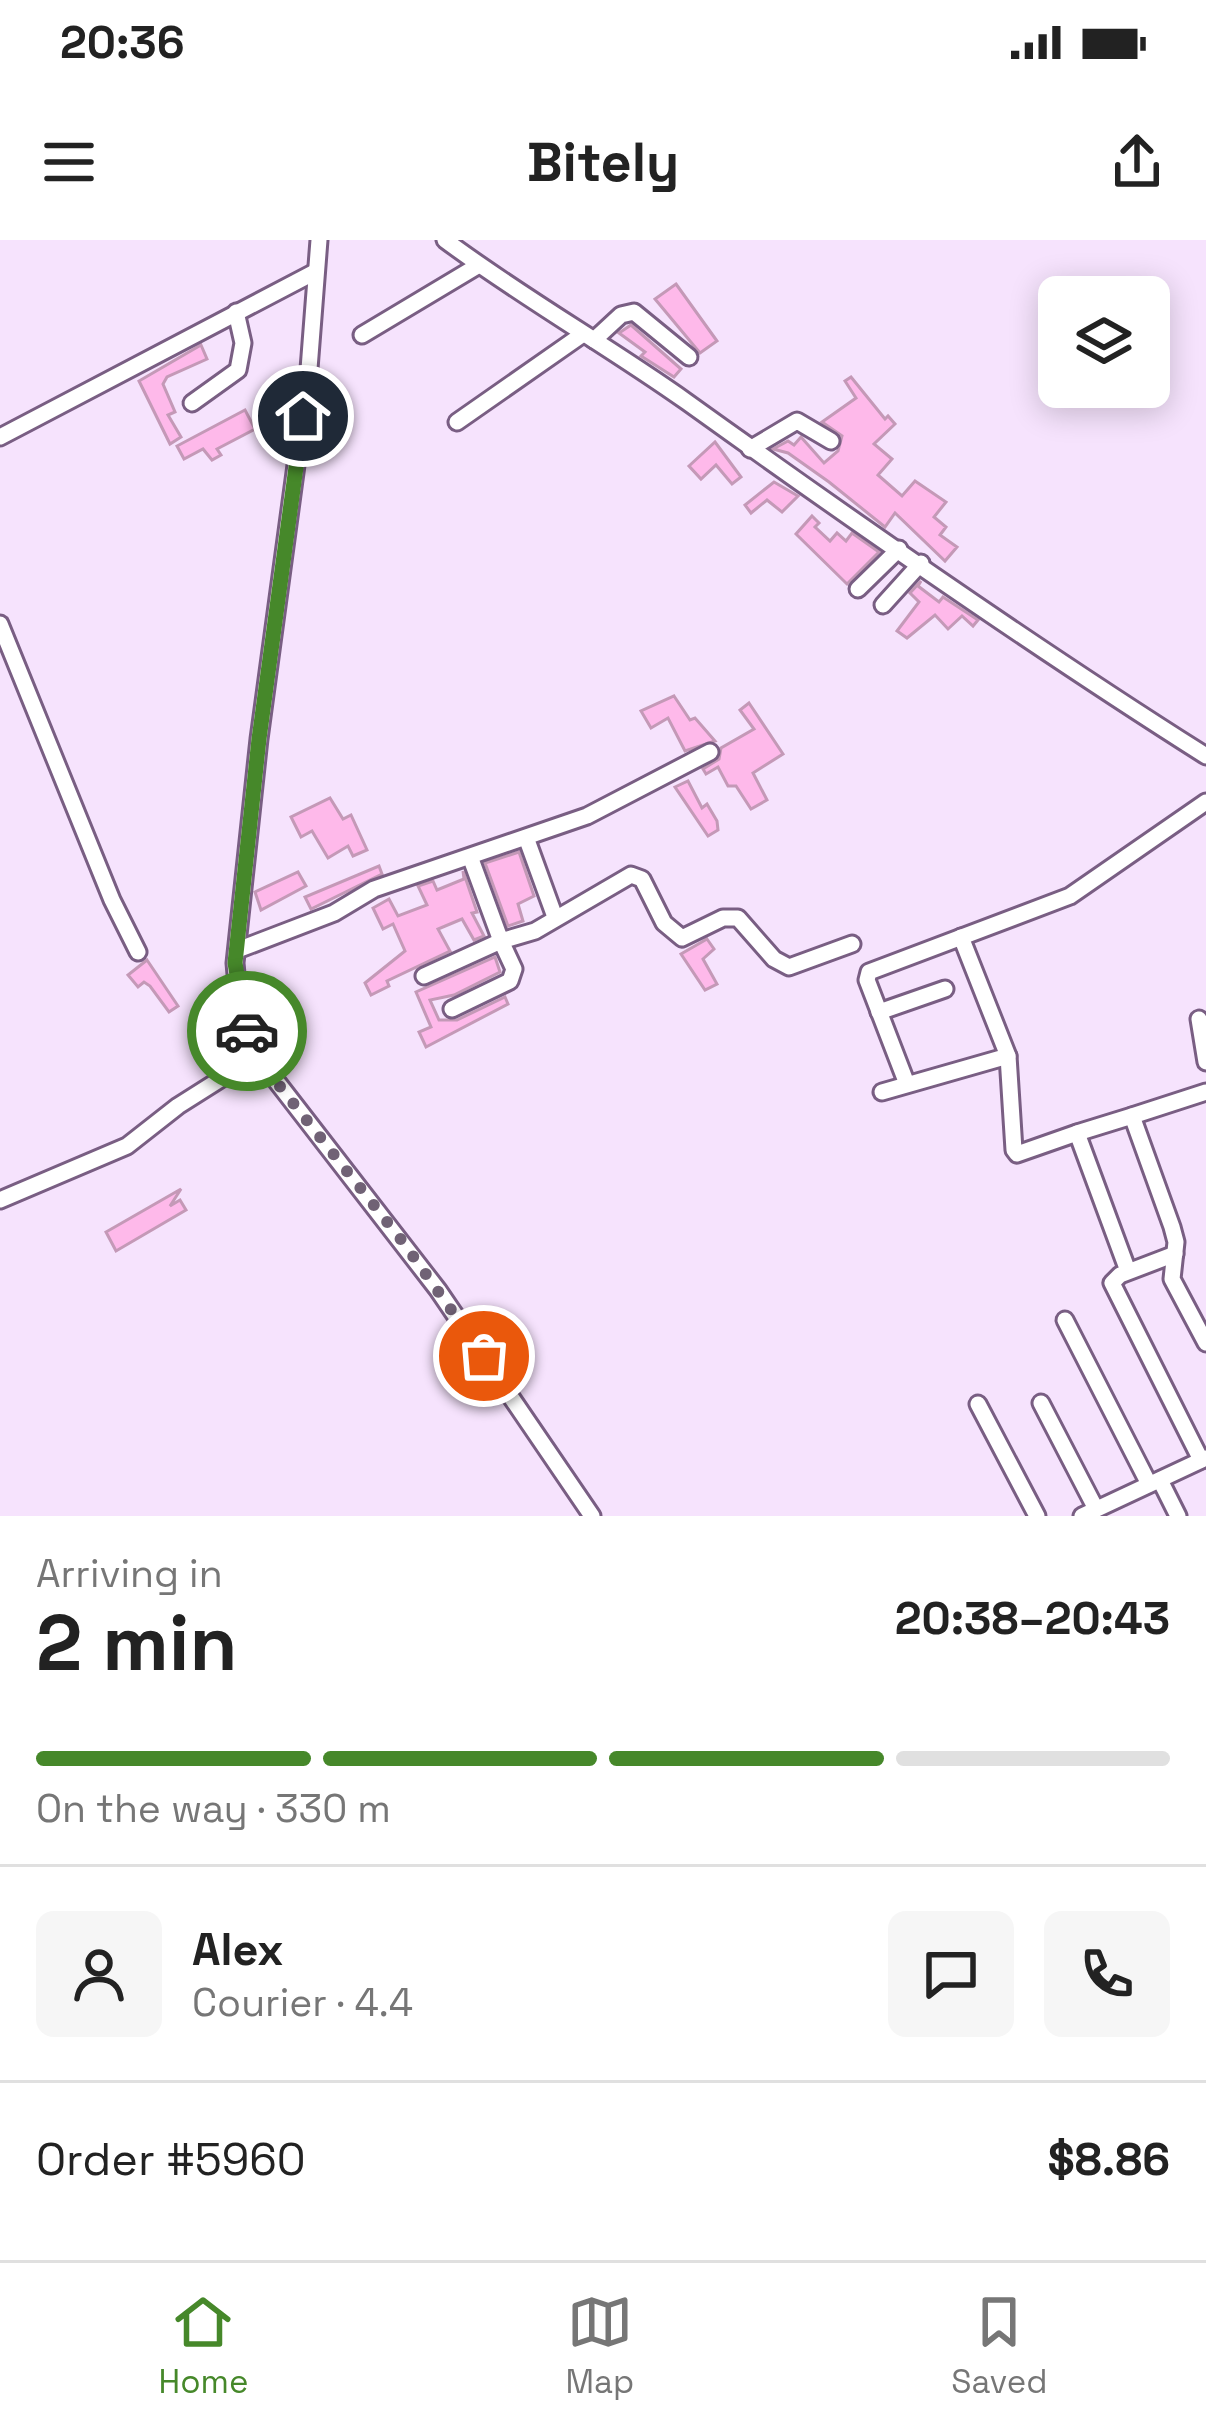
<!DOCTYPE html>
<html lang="en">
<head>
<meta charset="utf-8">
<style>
	:root { --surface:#fff; --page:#f6f6f6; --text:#222; --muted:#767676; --line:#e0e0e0; --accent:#46882a }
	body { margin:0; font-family:"Space Grotesk",sans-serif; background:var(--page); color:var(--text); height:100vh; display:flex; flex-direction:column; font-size:45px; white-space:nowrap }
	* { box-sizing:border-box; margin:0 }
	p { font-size:39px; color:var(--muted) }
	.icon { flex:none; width:66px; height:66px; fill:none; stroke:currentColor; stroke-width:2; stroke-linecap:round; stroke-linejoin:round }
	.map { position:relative; height:1276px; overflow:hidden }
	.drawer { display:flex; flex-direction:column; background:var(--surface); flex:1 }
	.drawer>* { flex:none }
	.tools { position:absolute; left:1038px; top:36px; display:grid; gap:24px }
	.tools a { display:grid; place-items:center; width:132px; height:132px; border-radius:18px; background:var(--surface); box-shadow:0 6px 30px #0003; font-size:60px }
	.pin { position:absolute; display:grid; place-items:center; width:102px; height:102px; color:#fff; margin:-51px; border:6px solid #fff; border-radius:50%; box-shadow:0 3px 12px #0007 }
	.courier { position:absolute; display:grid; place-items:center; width:120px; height:120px; margin:-60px; border:9px solid #46882a; border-radius:50%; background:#fff; color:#222; box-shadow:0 3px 15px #0007 }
	.head em { font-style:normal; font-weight:800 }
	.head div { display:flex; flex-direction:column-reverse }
	.head { display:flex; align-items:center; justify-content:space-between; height:204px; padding:0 36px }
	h1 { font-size:78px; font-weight:800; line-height:90px }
	.bar { display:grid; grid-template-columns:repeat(4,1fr); gap:18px 12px; align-content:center; height:144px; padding:0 36px }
	.bar i { height:15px; border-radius:9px; background:var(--line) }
	.bar .on { background:var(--accent) }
	.bar p { grid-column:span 4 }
	.line { display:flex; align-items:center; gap:30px; padding:0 36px; border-top:3px solid var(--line) }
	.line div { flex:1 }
	.round { display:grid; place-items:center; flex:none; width:126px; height:126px; border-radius:18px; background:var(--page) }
	.status { display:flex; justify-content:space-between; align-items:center; height:84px; padding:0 60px; background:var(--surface); direction:ltr }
	.status svg { height:33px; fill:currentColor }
	header { display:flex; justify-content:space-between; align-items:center; height:156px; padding:0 36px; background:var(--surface); font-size:54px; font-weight:800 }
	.dock { display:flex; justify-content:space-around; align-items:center; height:168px; border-top:3px solid var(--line); background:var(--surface); font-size:33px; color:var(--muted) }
	.dock a { display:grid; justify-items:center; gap:6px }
	.dock .on { color:var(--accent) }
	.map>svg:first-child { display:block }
	.building { fill:#feb9ea; stroke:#c499b7; stroke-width:3 }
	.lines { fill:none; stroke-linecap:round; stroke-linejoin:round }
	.minor-casing { stroke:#795e83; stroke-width:21 }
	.minor { stroke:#fff; stroke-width:15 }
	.done { stroke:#706275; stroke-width:12; stroke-dasharray:0 21.6 }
	.route { stroke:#46882a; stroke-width:15 }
</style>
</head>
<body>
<div class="status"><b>20:36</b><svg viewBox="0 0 49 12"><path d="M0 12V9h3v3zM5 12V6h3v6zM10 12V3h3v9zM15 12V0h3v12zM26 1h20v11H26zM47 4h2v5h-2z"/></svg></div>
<header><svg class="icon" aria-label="menu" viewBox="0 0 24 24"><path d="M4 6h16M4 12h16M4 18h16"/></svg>Bitely<svg class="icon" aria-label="share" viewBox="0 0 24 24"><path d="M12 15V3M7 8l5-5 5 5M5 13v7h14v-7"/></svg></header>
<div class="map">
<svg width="1206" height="1276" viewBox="0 0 1206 1276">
	<rect width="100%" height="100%" fill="#f6e3fd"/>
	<!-- building -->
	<g class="building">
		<polygon points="676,44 717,101 700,113 655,59"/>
		<polygon points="631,85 681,129 674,137 641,116 645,112 619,93"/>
		<polygon points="201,105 207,119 167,137 163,144 175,172 168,175 181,197 170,204 139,141"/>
		<polygon points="851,137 885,179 888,176 895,184 874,204 892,219 878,235 902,256 915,241 946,262 934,277 946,287 940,295 957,307 945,321 895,273 885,287 829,242 788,213 773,209 788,201 794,205 801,197 824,223 838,211 842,196 822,182 856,158 845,141"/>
		<polygon points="245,170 255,189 217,209 221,215 212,220 203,209 184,219 177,206"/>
		<polygon points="715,202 741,237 732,244 716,225 701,239 689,226"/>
		<polygon points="774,242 798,256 782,272 767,260 751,273 745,265"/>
		<polygon points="812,276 819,283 815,287 830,301 837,293 846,301 852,293 879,312 847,344 796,294"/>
		<polygon points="921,341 918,346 939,362 943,357 978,380 973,386 962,376 948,389 935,375 907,398 897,391 919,362 910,353"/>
		<polygon points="674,456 690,480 695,478 715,501 685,511 668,478 651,488 641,471"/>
		<polygon points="749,463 783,514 753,533 767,560 751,569 736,546 728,546 718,527 706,534 703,529 719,519 721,508 754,489 740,470"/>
		<polygon points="688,541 702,568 707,564 717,581 718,590 708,596 675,547"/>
		<polygon points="330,558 343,579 351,575 367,610 353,616 348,606 328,618 312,591 301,597 291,577"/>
		<polygon points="519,612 534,656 518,664 523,681 508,686 485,623"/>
		<polygon points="379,626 382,634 311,669 305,657"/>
		<polygon points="463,631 477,672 472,673 484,696 474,700 462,679 438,689 450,711 387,741 389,746 371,755 365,743 405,711 393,684 383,689 373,668 389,659 398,676 427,665 418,646 433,641 437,650 464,639"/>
		<polygon points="298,632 306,646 261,670 255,652"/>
		<polygon points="707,699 714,709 703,719 717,744 705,750 681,714"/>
		<polygon points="495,717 500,732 454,755 430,760 439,780 457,780 505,757 508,764 426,807 419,792 431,787 416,752"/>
		<polygon points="147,720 178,766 169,772 150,746 144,742 138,747 128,735"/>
		<polygon points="181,949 170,966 180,960 186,970 116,1011 106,992"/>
	</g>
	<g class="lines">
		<!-- minor casing -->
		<g class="minor-casing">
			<g id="minor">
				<polyline points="319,0 309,129 259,499 235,723 238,756 257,816 438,1050 592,1276"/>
				<path d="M445 0C523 58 608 106 687 162 857 284 1029 404 1206 516"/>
				<polyline points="362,95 479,25"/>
				<polyline points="594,100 621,75 634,72 689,117"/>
				<polyline points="192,163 238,130 243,103 236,72"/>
				<polyline points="457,182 583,94"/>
				<polyline points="0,197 315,32"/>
				<polyline points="750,209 797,181 831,201"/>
				<polyline points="858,349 899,309"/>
				<polyline points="883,365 921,323"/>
				<polyline points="0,384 112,660 138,712"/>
				<polyline points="527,600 555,677"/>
				<polyline points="471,619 501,701 535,691 631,635 642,639 664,683 682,698 723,678 738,678 774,719 789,727 852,704"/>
				<polyline points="961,697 1008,816 1014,910 1017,914 1077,893 1128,1031"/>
				<polyline points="240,709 334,673 374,649 587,576 710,512"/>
				<polyline points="424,736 501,701 514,729 510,741 452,769"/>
				<polyline points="879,772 945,749"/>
				<polyline points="1199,779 1206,822"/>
				<polyline points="907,844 867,740 869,732 1070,656 1206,562"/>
				<polyline points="882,852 1008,816"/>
				<polyline points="1206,852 1132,876 1172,987 1176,1002 1172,1039 1206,1103"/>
				<polyline points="1077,893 1132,876"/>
				<polyline points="0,960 127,906 178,866 257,816"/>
				<polyline points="1175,1014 1120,1035 1112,1043 1201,1220"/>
				<polyline points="1065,1080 1149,1244"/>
				<polyline points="1041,1163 1096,1269"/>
				<polyline points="978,1164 1037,1276"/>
				<polyline points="1160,1240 1178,1276"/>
				<polyline points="1082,1276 1206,1218"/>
			</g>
		</g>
		<!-- minor -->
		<use href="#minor" class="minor"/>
	</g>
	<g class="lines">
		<!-- done -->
		<polyline class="done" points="247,791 267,830 403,1002 484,1116"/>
		<!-- route -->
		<polyline class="route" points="247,791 235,723 259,499 303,176"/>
	</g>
</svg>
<div class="tools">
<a><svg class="icon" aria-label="layers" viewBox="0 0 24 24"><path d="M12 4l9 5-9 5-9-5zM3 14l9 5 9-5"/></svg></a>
</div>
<div class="pin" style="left:484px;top:1116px;background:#ea580c"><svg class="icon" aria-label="bag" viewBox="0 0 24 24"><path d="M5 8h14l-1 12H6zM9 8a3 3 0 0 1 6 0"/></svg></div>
<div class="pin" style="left:303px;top:176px;background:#1f2937"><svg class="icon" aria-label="home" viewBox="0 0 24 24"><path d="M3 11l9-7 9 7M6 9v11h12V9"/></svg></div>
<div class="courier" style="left:247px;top:791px"><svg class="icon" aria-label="car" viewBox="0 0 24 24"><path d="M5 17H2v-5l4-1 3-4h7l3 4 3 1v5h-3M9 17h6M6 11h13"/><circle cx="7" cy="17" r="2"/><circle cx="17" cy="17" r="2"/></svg></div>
</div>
<section class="drawer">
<div class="head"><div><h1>2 min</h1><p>Arriving in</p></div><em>20:38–20:43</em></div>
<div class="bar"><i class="on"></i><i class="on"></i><i class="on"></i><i></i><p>On the way · 330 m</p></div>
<div class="line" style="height:216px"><a class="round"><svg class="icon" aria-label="person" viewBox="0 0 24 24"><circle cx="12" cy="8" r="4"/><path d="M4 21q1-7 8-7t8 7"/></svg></a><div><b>Alex</b><p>Courier · 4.4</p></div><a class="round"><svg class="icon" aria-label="chat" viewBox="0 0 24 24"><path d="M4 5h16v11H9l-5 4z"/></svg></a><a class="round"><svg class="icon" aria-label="phone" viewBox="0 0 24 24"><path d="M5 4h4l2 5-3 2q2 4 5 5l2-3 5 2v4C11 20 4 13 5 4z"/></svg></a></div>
<div class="line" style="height:156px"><div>Order #5960</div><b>$8.86</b></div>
</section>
<nav class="dock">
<a class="on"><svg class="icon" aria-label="home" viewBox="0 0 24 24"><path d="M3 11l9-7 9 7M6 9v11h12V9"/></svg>Home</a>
<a><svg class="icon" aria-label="map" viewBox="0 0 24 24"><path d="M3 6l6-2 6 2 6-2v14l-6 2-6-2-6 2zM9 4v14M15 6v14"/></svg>Map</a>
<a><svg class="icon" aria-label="saved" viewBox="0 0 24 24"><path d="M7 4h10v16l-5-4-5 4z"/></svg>Saved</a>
</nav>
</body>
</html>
